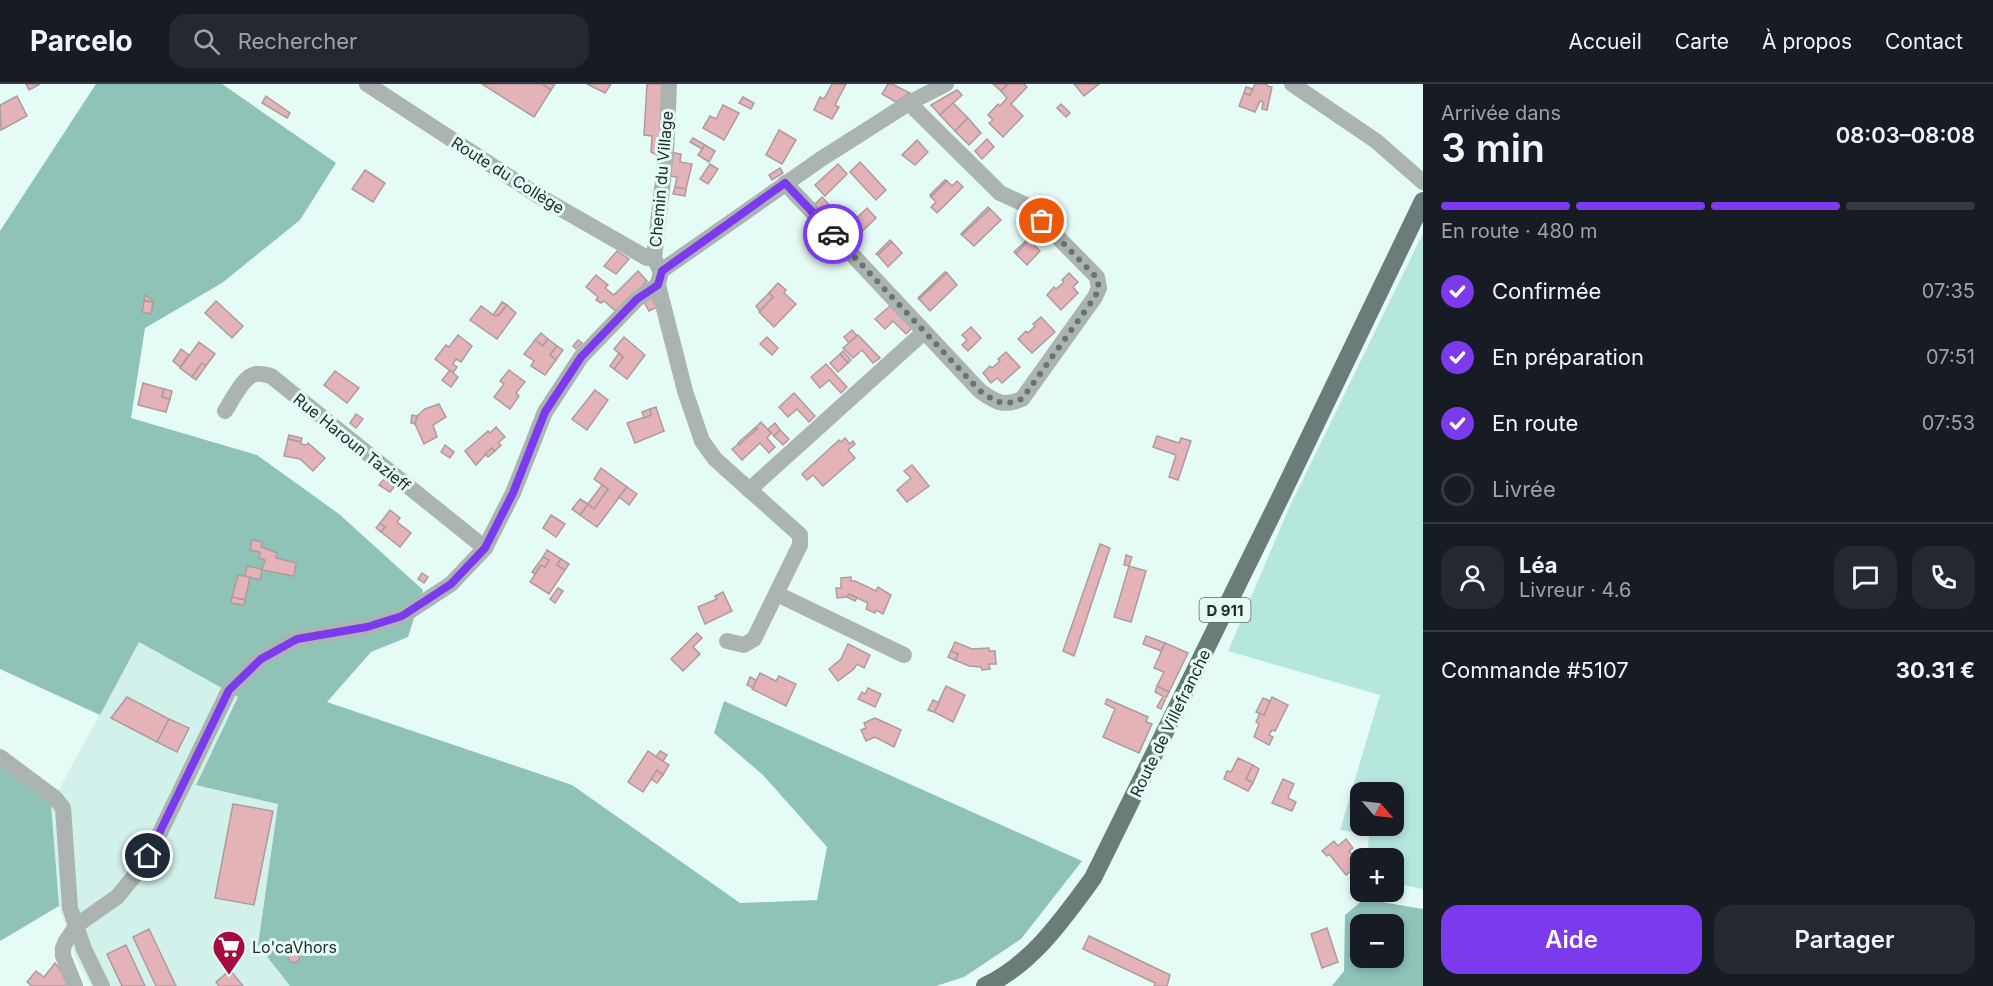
<!DOCTYPE html>
<html lang="fr">
<head>
<meta charset="utf-8">
<style>
	:root { --surface:#171b24; --page:#242831; --text:#f1f3f6; --muted:#9ea1a6; --line:#363941; --accent:#7c3aed }
	body { margin:0; font-family:Inter,sans-serif; background:var(--page); color:var(--text); height:100vh; display:flex; flex-direction:column; font-size:22px; white-space:nowrap }
	* { box-sizing:border-box; margin:0 }
	p { font-size:20px; color:var(--muted) }
	.icon { flex:none; width:33px; height:33px; fill:none; stroke:currentColor; stroke-width:2; stroke-linecap:round; stroke-linejoin:round }
	.map { position:relative; flex:1; overflow:hidden }
	.drawer { display:flex; flex-direction:column; background:var(--surface); width:570px }
	.drawer>* { flex:none }
	.needle { width:39px; rotate:118deg }
	.buttons { position:absolute; left:1350px; top:698px; display:grid; gap:12px }
	.buttons a { display:grid; place-items:center; width:54px; height:54px; border-radius:12px; background:var(--surface); box-shadow:0 3px 9px #0003; font-size:30px }
	.pin { position:absolute; display:grid; place-items:center; width:51px; height:51px; color:#fff; margin:-26px; border:3px solid #fff; border-radius:50%; box-shadow:0 2px 6px #0007 }
	.courier { position:absolute; display:grid; place-items:center; width:60px; height:60px; margin:-30px; border:4px solid #7c3aed; border-radius:50%; background:#fff; color:#222; box-shadow:0 2px 8px #0007 }
	.head em { font-style:normal; font-weight:600 }
	.head div { display:flex; flex-direction:column-reverse }
	.head { display:flex; align-items:center; justify-content:space-between; height:102px; padding:0 18px }
	h1 { font-size:39px; font-weight:600; line-height:45px }
	.bar { display:grid; grid-template-columns:repeat(4,1fr); gap:9px 6px; align-content:center; height:72px; padding:0 18px }
	.bar i { height:8px; border-radius:4px; background:var(--line) }
	.bar .current { background:var(--accent) }
	.bar p { grid-column:span 4 }
	.line { display:flex; align-items:center; gap:15px; padding:0 18px; border-top:2px solid var(--line) }
	.line div { flex:1 }
	.round { display:grid; place-items:center; flex:none; width:63px; height:63px; border-radius:18px; background:var(--page) }
	ol { padding:0 18px; list-style:none }
	li { display:flex; align-items:center; gap:18px; height:66px }
	li p { margin-inline-start:auto }
	li .icon { padding:6px; border-radius:50%; background:var(--accent); color:#fff; stroke-width:4 }
	li:last-child { color:var(--muted) }
	li i { width:33px; height:33px; border:3px solid var(--line); border-radius:50% }
	.action { display:flex; gap:12px; margin-top:auto; padding:12px 18px }
	.action a { flex:1; height:69px; border-radius:18px; background:var(--accent); color:#fff; font-size:24px; font-weight:600; line-height:69px; text-align:center }
	.action a+a { background:var(--page); color:var(--text) }
	header { display:flex; align-items:center; gap:36px; box-sizing:border-box; height:84px; padding:0 30px; background:var(--surface); border-bottom:2px solid var(--line) }
	header strong { font-size:28px }
	nav { display:flex; gap:33px; margin-inline-start:auto; font-size:21px }
	.search { width:420px; height:54px; background:var(--page); display:flex; align-items:center; gap:15px; box-sizing:border-box; padding:0 21px; border-radius:18px; color:var(--muted); font-size:22px }
	main { display:flex; flex:1; min-height:0 }
	.map>svg:first-child { display:block }
	.built { fill:#d2f1ea }
	.green { fill:#b6e7dc; fill-rule:evenodd }
	.forest { fill:#8fc3b7; fill-rule:evenodd }
	.building { fill:#e3b3b8; stroke:#af9b9d; stroke-width:1.5 }
	.lines { fill:none; stroke-linecap:round; stroke-linejoin:round }
	.minor { stroke:#abb4b1; stroke-width:16 }
	.primary { stroke:#6c7d79; stroke-width:18 }
	.done { stroke:#687471; stroke-width:6; stroke-dasharray:0 10.8 }
	.route { stroke:#7c3aed; stroke-width:8 }
	.labels { text-anchor:middle; dominant-baseline:central; stroke-width:6; stroke-linejoin:round; paint-order:stroke }
	.shield { fill:#e5fbf6; stroke:#5e6a67; stroke-width:1.5 }
	.shield-label { font-size:15px; font-weight:bold; fill:#242c2a }
	.street-label { font-size:16px; fill:#242c2a; stroke:#e5fbf6 }
	.poi-label { font-size:16px; fill:#242c2a; stroke:#e5fbf6; text-anchor:start }
</style>
</head>
<body>
<header>
<strong>Parcelo</strong>
<div class="search"><svg class="icon" aria-label="search" viewBox="0 0 24 24"><circle cx="10" cy="10" r="6"/><path d="M15 15l6 6"/></svg>Rechercher</div>
<nav><a>Accueil</a><a>Carte</a><a>À propos</a><a>Contact</a></nav>
</header>
<main>
<div class="map">
<svg width="1423" height="902" viewBox="0 0 1423 902">
	<rect width="100%" height="100%" fill="#e5fbf6"/>
	<!-- built -->
	<polygon class="built" points="139,558 238,613 196,700 278,720 258,861 290,902 91,902 76,874 59,822 51,720"/>
	<!-- green -->
	<path class="green" d="M1423 149V805L1394 799V774H1367L1369 751 1340 746 1380 611 1228 567 1289 424ZM1360 708H1394V741H1360Z"/>
	<!-- forest -->
	<g class="forest">
		<polygon points="96,0 222,0 336,79 300,136 222,199 145,244 131,334 257,371 339,430 423,506 408,553 371,568 327,618 572,701 740,819 817,816 827,763 763,691 714,649 724,617 1082,777 1021,855 964,893 936,902 290,902 258,861 278,720 196,701 238,613 139,558 100,631 0,585 0,147"/>
		<polygon points="0,680 51,720 59,822 0,857"/>
		<path d="M1364 815 1423 825V902H1332L1344 887 1345 831ZM1360 840H1394V873H1360Z"/>
	</g>
	<!-- building -->
	<g class="building">
		<polygon points="26,0 40,0 29,6"/>
		<polygon points="482,0 542,0 551,6 534,33"/>
		<polygon points="542,0 555,0 551,6"/>
		<polygon points="587,0 611,0 605,9"/>
		<polygon points="647,0 666,0 661,73 651,68 652,52 644,51"/>
		<polygon points="832,0 846,0 835,21 839,23 832,35 814,26 820,13 824,15"/>
		<polygon points="888,0 892,0 910,9 896,18 882,10"/>
		<polygon points="993,0 1008,0 1001,7"/>
		<polygon points="1008,0 1024,0 1027,3 1011,20 1023,32 1003,53 989,39 993,36 988,31 998,20 1000,22 1007,14 1001,7"/>
		<polygon points="1074,0 1099,0 1084,12"/>
		<polygon points="1255,0 1267,0 1267,2 1272,3 1267,26 1262,25 1263,18 1260,17 1255,28 1239,22 1244,9 1250,11"/>
		<polygon points="1246,3 1253,5 1250,11 1244,9"/>
		<polygon points="957,6 962,11 940,31 931,21"/>
		<polygon points="17,12 27,32 1,46 0,21"/>
		<polygon points="266,12 290,29 287,34 262,19"/>
		<polygon points="743,13 754,19 751,25 739,19"/>
		<polygon points="953,19 968,34 955,47 940,31"/>
		<polygon points="1061,20 1070,29 1066,33 1057,24"/>
		<polygon points="723,21 739,29 724,56 703,44 710,32 716,35"/>
		<polygon points="968,34 981,49 969,61 955,47"/>
		<polygon points="779,46 796,56 782,80 766,71"/>
		<polygon points="693,54 705,61 702,65 690,58"/>
		<polygon points="987,55 994,63 982,75 975,67"/>
		<polygon points="917,56 928,68 915,81 902,71"/>
		<polygon points="705,61 715,67 709,78 698,71"/>
		<polygon points="670,68 681,70 680,78 692,80 686,105 675,103 677,93 667,92"/>
		<polygon points="860,78 886,106 876,116 850,88"/>
		<polygon points="710,80 718,85 708,100 700,95"/>
		<polygon points="838,80 847,90 825,112 815,101"/>
		<polygon points="780,84 783,89 772,96 769,91"/>
		<polygon points="365,86 385,99 373,118 352,105"/>
		<polygon points="945,96 947,97 931,113 930,111"/>
		<polygon points="947,97 952,102 957,97 963,103 937,129 931,123 936,118 931,113"/>
		<polygon points="675,103 686,105 685,112 673,110"/>
		<polygon points="822,113 833,125 823,134 812,123"/>
		<polygon points="988,123 990,125 962,151 961,150"/>
		<polygon points="867,124 876,134 848,161 839,151"/>
		<polygon points="990,125 1001,136 974,162 962,151"/>
		<polygon points="1028,155 1029,156 1016,170 1014,168"/>
		<polygon points="890,156 892,158 878,171 876,170"/>
		<polygon points="1029,156 1040,167 1027,181 1016,170"/>
		<polygon points="892,158 902,169 888,183 878,171"/>
		<polygon points="617,167 629,175 616,190 604,182"/>
		<polygon points="638,187 647,197 618,229 604,217 601,219 596,216 598,213 586,203 596,191 608,201 605,204 614,211"/>
		<polygon points="945,188 947,189 919,215 918,214"/>
		<polygon points="947,189 957,201 930,227 919,215"/>
		<polygon points="1069,189 1078,198 1073,203 1078,209 1061,226 1047,211 1054,203 1056,205 1064,198 1062,196"/>
		<polygon points="778,199 786,206 784,209 796,220 774,243 759,228 773,213 769,209"/>
		<polygon points="769,209 773,213 760,227 756,222"/>
		<polygon points="145,211 153,217 153,218 144,217"/>
		<polygon points="651,213 657,223 649,227 644,218"/>
		<polygon points="144,217 153,218 151,230 142,228"/>
		<polygon points="216,217 243,242 232,254 205,229"/>
		<polygon points="502,218 507,221 499,231 495,232 493,231"/>
		<polygon points="507,221 516,229 497,255 470,236 481,222 495,232 499,231"/>
		<polygon points="890,222 912,244 906,250 893,237 885,245 875,235"/>
		<polygon points="1041,233 1055,248 1032,269 1018,255 1026,247 1028,249 1035,242 1033,240"/>
		<polygon points="971,243 981,254 968,267 962,261 967,256 962,251"/>
		<polygon points="852,246 857,252 849,259 844,253"/>
		<polygon points="541,249 548,255 543,262 535,256"/>
		<polygon points="458,251 472,262 461,278 456,275 453,280 457,283 453,289 435,275 446,261 449,263"/>
		<polygon points="858,251 880,274 873,279 862,266 853,274 843,264"/>
		<polygon points="624,253 645,271 627,295 614,285 623,273 614,265"/>
		<polygon points="767,253 778,264 772,271 760,260"/>
		<polygon points="548,255 557,262 550,271 556,276 545,291 531,282 534,277 524,270 535,256 543,262"/>
		<polygon points="578,256 582,259 576,265 573,262"/>
		<polygon points="199,258 215,270 206,282 202,279 192,293 180,284"/>
		<polygon points="557,262 563,266 556,276 550,271"/>
		<polygon points="181,265 189,271 180,283 173,277"/>
		<polygon points="843,267 851,276 848,279 840,270"/>
		<polygon points="1006,268 1020,283 1002,299 997,294 991,299 983,289 990,282 992,284 1000,277 998,275"/>
		<polygon points="619,269 623,273 614,285 610,282"/>
		<polygon points="840,270 848,279 838,288 830,279"/>
		<polygon points="202,279 206,282 196,296 192,293"/>
		<polygon points="826,280 847,303 841,309 829,296 820,304 811,293"/>
		<polygon points="450,286 458,293 451,303 442,296"/>
		<polygon points="509,286 525,298 516,309 519,312 510,325 494,313 504,300 500,297"/>
		<polygon points="335,287 359,304 347,319 324,301"/>
		<polygon points="143,299 164,305 162,313 170,315 166,328 138,321"/>
		<polygon points="164,305 172,307 170,315 162,313"/>
		<polygon points="595,306 608,316 587,346 572,335"/>
		<polygon points="794,309 815,332 809,338 797,325 788,333 779,323"/>
		<polygon points="439,320 446,333 433,341 437,353 424,360 415,340 417,332 425,325"/>
		<polygon points="656,323 664,347 635,359 627,339 651,331 650,325"/>
		<polygon points="650,325 651,331 644,334 642,328"/>
		<polygon points="356,330 363,335 356,344 350,339"/>
		<polygon points="412,331 417,332 415,340 411,339"/>
		<polygon points="761,338 771,349 767,354 775,363 769,369 760,359 742,376 732,365 757,345 755,344"/>
		<polygon points="775,339 780,346 774,352 768,345"/>
		<polygon points="496,343 505,353 498,359 501,361 495,367 492,364 476,381 465,367 488,347 490,349"/>
		<polygon points="755,344 757,345 739,361 738,359"/>
		<polygon points="780,346 789,355 783,361 774,352"/>
		<polygon points="289,351 302,354 301,358 288,355"/>
		<polygon points="1157,352 1179,359 1181,354 1191,357 1178,396 1169,393 1176,371 1153,363"/>
		<polygon points="845,354 850,360 853,357 855,360 848,366 855,374 823,402 813,391 807,396 802,390 839,356 841,358"/>
		<polygon points="288,355 301,358 301,360 307,361 308,359 325,374 313,387 300,375 284,372"/>
		<polygon points="445,361 454,368 450,374 441,368"/>
		<polygon points="492,364 495,367 488,373 485,370"/>
		<polygon points="912,381 929,402 907,418 897,406 911,394 904,387"/>
		<polygon points="601,384 627,403 597,443 580,431 588,420 594,425 608,405 594,395"/>
		<polygon points="384,395 394,403 390,408 379,401"/>
		<polygon points="602,401 608,405 594,425 588,420"/>
		<polygon points="627,403 637,410 629,421 619,413"/>
		<polygon points="580,415 588,420 580,431 572,425"/>
		<polygon points="390,426 400,434 397,438 411,449 400,463 381,448 385,443 380,439"/>
		<polygon points="551,431 565,440 556,453 543,444"/>
		<polygon points="380,439 385,443 381,448 376,444"/>
		<polygon points="252,456 262,458 261,463 277,469 276,474 296,479 294,492 262,486 265,476 259,474 260,468 250,466"/>
		<polygon points="1100,460 1110,464 1074,572 1063,567"/>
		<polygon points="547,466 561,475 557,481 565,486 549,510 530,498 541,481 545,483 549,476 543,473"/>
		<polygon points="1126,471 1132,473 1129,482 1124,481"/>
		<polygon points="543,473 549,476 545,483 541,481 535,490 532,488"/>
		<polygon points="561,475 569,480 565,486 557,481"/>
		<polygon points="247,482 262,485 260,496 245,492"/>
		<polygon points="1129,482 1146,487 1131,538 1114,533"/>
		<polygon points="422,489 428,493 424,499 418,495"/>
		<polygon points="238,491 250,493 245,516 232,513"/>
		<polygon points="851,493 851,497 855,497 876,507 878,503 891,511 883,530 876,526 875,529 866,525 868,519 849,510 847,513 837,514 836,504 841,504 841,494"/>
		<polygon points="558,504 563,507 555,519 550,515"/>
		<polygon points="723,508 732,527 705,540 698,523 717,515 715,512"/>
		<polygon points="849,510 857,514 855,517 847,513"/>
		<polygon points="232,513 245,516 244,521 231,519"/>
		<polygon points="697,549 702,554 693,563 700,570 683,587 671,575"/>
		<polygon points="1146,552 1165,559 1161,567 1143,560"/>
		<polygon points="955,558 972,565 989,564 989,567 995,567 996,580 989,580 990,585 982,586 981,583 969,582 955,576 958,570 951,567"/>
		<polygon points="1165,559 1188,569 1169,608 1157,602 1164,588 1154,584"/>
		<polygon points="848,560 870,571 864,584 857,580 854,585 838,597 829,585 841,575"/>
		<polygon points="951,567 958,570 955,576 948,573"/>
		<polygon points="760,589 776,597 779,592 796,600 786,622 752,605"/>
		<polygon points="750,593 756,596 753,604 747,601"/>
		<polygon points="946,602 965,611 953,638 934,628"/>
		<polygon points="1157,602 1169,608 1166,614 1155,608"/>
		<polygon points="868,604 881,610 875,623 858,615 862,608 865,610"/>
		<polygon points="127,613 169,635 157,658 111,634"/>
		<polygon points="1272,613 1288,621 1275,647 1272,646 1269,651 1273,653 1269,661 1254,653 1259,640 1256,638 1260,629 1264,631"/>
		<polygon points="1162,614 1165,616 1161,625 1157,623"/>
		<polygon points="1263,614 1270,617 1264,631 1256,628"/>
		<polygon points="1107,615 1148,633 1146,638 1152,640 1139,669 1103,653 1115,625 1105,620"/>
		<polygon points="933,616 939,619 934,628 928,626"/>
		<polygon points="875,634 901,646 894,663 875,653 866,657 861,646 866,644 864,639"/>
		<polygon points="169,635 189,644 177,668 157,658"/>
		<polygon points="648,667 669,681 663,691 657,686 643,708 628,698"/>
		<polygon points="660,667 667,671 663,677 656,673"/>
		<polygon points="1238,674 1253,681 1246,695 1253,699 1248,707 1224,695 1227,687 1231,688"/>
		<polygon points="1253,681 1259,685 1253,699 1246,695"/>
		<polygon points="657,686 663,691 657,699 651,695"/>
		<polygon points="1283,695 1294,700 1288,714 1296,718 1292,727 1272,719"/>
		<polygon points="233,720 273,727 254,821 215,814"/>
		<polygon points="1346,755 1353,764 1349,767 1360,780 1346,791 1329,770 1327,772 1322,767 1334,757 1338,762"/>
		<polygon points="1327,844 1338,878 1322,884 1311,850"/>
		<polygon points="149,845 176,902 156,902 133,853"/>
		<polygon points="1089,852 1170,891 1167,902 1154,902 1155,899 1083,865"/>
		<polygon points="126,861 145,902 122,902 107,870"/>
		<circle cx="294" cy="873" r="5.5"/>
		<polygon points="55,879 65,892 69,902 32,902 27,898 36,887 44,893"/>
		<polygon points="230,886 243,902 219,902 216,898"/>
	</g>
	<g class="lines">
		<!-- minor -->
		<g class="minor">
			<polyline points="367,0 537,111 647,174 654,174"/>
			<polyline points="1292,0 1376,57 1423,98"/>
			<path d="M785 99 980 307C996 318 1003 323 1022 315L1095 213 1099 204 1097 193 1026 121 1000 109 909 19"/>
			<polyline points="659,184 654,174 666,70 669,0"/>
			<polyline points="661,187 658,201 685,307 702,357 715,375 800,451 800,461 754,555 744,561 727,557"/>
			<polyline points="661,187 821,75 909,19 946,0"/>
			<path d="M225 327C232 317 243 292 256 290 261 289 266 291 271 292L485 464"/>
			<polyline points="749,406 924,248"/>
			<polyline points="777,510 904,571"/>
			<polyline points="0,673 55,714 63,724 70,824 84,865 102,902"/>
			<polyline points="75,902 63,872 63,864 66,857 77,841 117,813 140,785 155,759 229,606 261,575 297,555 367,543 402,532 451,500 485,464 513,409 545,328 581,273 637,215 658,201"/>
		</g>
		<!-- primary -->
		<path class="primary" d="M985 902C1032 880 1063 835 1093 794L1282 410 1423 117"/>
	</g>
	<g class="lines">
		<!-- done -->
		<path class="done" d="M833 150 980 307C996 318 1003 323 1022 315L1095 213 1099 204 1097 194 1042 137"/>
		<!-- route -->
		<polyline class="route" points="148,772 229,606 261,575 297,555 367,543 402,532 451,500 485,464 513,409 545,328 581,273 637,215 658,201 662,187 785,99 833,150"/>
	</g>
	<!-- icons -->
	<defs>
		<g id="supermarket-pin" transform="scale(1.725)"><path d="M0 17L-7.5 6A9.5 9.5 0 1 1 7.5 6Z" fill="#a50c40" stroke="#e5fbf6"/><path d="M-6-5.5h2.5l.6 2H6L4.5 2H-2.5L-4.4-4H-6ZM-1.5 3.2a1.3 1.3 0 1 0 .1 0ZM3 3.2a1.3 1.3 0 1 0 .1 0Z" fill="#fff"/></g>
	</defs>
	<g fill-rule="evenodd">
		<use href="#supermarket-pin" x="229" y="863"/>
	</g>
	<g class="labels">
		<!-- shield labels -->
		<rect class="shield" x="1199.5" y="514" width="51" height="24" rx="4.5"/>
		<g class="shield-label">
			<text x="1225" y="526">D 911</text>
		</g>
		<!-- street labels -->
		<g class="street-label">
			<text transform="translate(508 91) rotate(32)">Route du Collège</text>
			<text transform="translate(661 95) rotate(-85)">Chemin du Village</text>
			<text transform="translate(352 358) rotate(39)">Rue Haroun Tazieff</text>
			<text transform="translate(1170 639) rotate(-64)">Route de Villefranche</text>
		</g>
		<!-- poi labels -->
		<g class="poi-label">
			<text x="252" y="863">Lo'caVhors</text>
		</g>
	</g>
</svg>
<div class="buttons">
<a><svg class="needle" viewBox="-14 -14 28 28"><path d="M0-13l5 13h-10z" fill="#e53935"/><path d="M0 13l5-13h-10z" fill="#9ea1a6"/></svg></a>
<a>+</a>
<a>−</a>
</div>
<div class="pin" style="left:1042px;top:137px;background:#ea580c"><svg class="icon" aria-label="bag" viewBox="0 0 24 24"><path d="M5 8h14l-1 12H6zM9 8a3 3 0 0 1 6 0"/></svg></div>
<div class="pin" style="left:148px;top:772px;background:#1f2937"><svg class="icon" aria-label="home" viewBox="0 0 24 24"><path d="M3 11l9-7 9 7M6 9v11h12V9"/></svg></div>
<div class="courier" style="left:833px;top:150px"><svg class="icon" aria-label="car" viewBox="0 0 24 24"><path d="M5 17H2v-5l4-1 3-4h7l3 4 3 1v5h-3M9 17h6M6 11h13"/><circle cx="7" cy="17" r="2"/><circle cx="17" cy="17" r="2"/></svg></div>
</div>
<section class="drawer">
<div class="head"><div><h1>3 min</h1><p>Arrivée dans</p></div><em>08:03–08:08</em></div>
<div class="bar"><i class="current"></i><i class="current"></i><i class="current"></i><i></i><p>En route · 480 m</p></div>
<ol>
<li><svg class="icon" aria-label="check" viewBox="0 0 24 24"><path d="M5 12l5 5 9-10"/></svg>Confirmée<p>07:35</p></li>
<li><svg class="icon" aria-label="check" viewBox="0 0 24 24"><path d="M5 12l5 5 9-10"/></svg>En préparation<p>07:51</p></li>
<li><svg class="icon" aria-label="check" viewBox="0 0 24 24"><path d="M5 12l5 5 9-10"/></svg>En route<p>07:53</p></li>
<li><i></i>Livrée</li>
</ol>
<div class="line" style="height:108px"><a class="round"><svg class="icon" aria-label="person" viewBox="0 0 24 24"><circle cx="12" cy="8" r="4"/><path d="M4 21q1-7 8-7t8 7"/></svg></a><div><b>Léa</b><p>Livreur · 4.6</p></div><a class="round"><svg class="icon" aria-label="chat" viewBox="0 0 24 24"><path d="M4 5h16v11H9l-5 4z"/></svg></a><a class="round"><svg class="icon" aria-label="phone" viewBox="0 0 24 24"><path d="M5 4h4l2 5-3 2q2 4 5 5l2-3 5 2v4C11 20 4 13 5 4z"/></svg></a></div>
<div class="line" style="height:78px"><div>Commande #5107</div><b>30.31 €</b></div>
<div class="action"><a>Aide</a><a>Partager</a></div>
</section>
</main>
</body>
</html>
